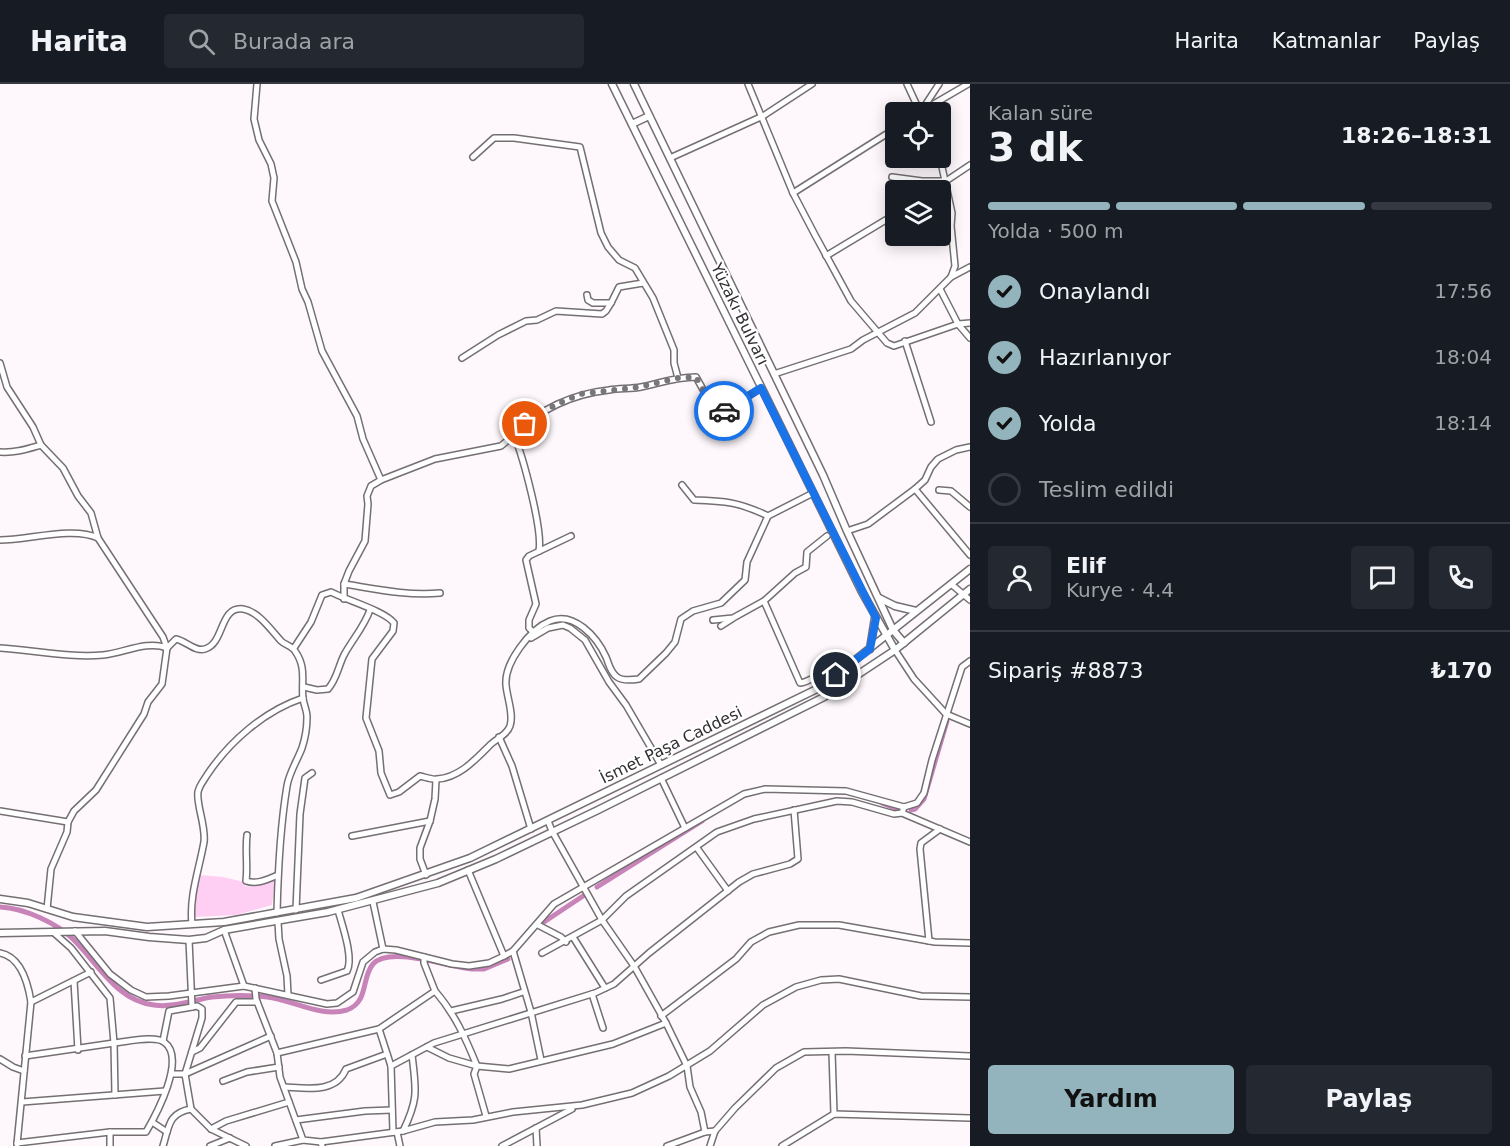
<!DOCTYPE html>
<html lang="tr">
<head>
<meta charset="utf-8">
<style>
	:root { --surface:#171b24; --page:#242831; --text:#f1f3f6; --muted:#9ea1a6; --line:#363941; --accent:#93b4bc }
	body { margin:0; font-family:"DejaVu Sans",sans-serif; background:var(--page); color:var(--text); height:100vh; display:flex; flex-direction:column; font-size:22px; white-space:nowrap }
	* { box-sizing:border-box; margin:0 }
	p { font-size:20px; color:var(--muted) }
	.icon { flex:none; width:33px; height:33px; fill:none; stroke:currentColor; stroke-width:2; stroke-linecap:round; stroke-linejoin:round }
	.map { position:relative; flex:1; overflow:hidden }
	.sheet { display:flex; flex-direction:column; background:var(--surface); width:540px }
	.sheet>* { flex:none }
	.controls { position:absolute; left:885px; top:18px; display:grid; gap:12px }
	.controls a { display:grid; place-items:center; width:66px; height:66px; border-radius:6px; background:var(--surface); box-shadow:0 3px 15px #0003; font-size:30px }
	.pin { position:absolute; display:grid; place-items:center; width:51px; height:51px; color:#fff; margin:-26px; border:3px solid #fff; border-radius:50%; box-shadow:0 2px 6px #0007 }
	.courier { position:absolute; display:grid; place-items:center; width:60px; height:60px; margin:-30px; border:4px solid #1a73e8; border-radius:50%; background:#fff; color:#222; box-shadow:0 2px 8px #0007 }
	.summary em { font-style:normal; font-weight:600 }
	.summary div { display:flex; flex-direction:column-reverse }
	.summary { display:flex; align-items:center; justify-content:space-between; height:102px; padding:0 18px }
	h1 { font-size:39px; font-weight:600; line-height:45px }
	.bar { display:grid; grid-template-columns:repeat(4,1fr); gap:9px 6px; align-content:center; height:72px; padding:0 18px }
	.bar i { height:8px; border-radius:4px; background:var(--line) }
	.bar .active { background:var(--accent) }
	.bar p { grid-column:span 4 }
	.line { display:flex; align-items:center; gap:15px; padding:0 18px; border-top:2px solid var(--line) }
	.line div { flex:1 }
	.round { display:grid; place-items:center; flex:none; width:63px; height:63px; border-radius:6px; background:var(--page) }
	ol { padding:0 18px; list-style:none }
	li { display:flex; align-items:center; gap:18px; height:66px }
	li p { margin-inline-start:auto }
	li .icon { padding:6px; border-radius:50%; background:var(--accent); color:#111; stroke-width:4 }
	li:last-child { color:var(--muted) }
	li i { width:33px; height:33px; border:3px solid var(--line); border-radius:50% }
	.button { display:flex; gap:12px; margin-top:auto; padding:12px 18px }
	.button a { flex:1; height:69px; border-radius:6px; background:var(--accent); color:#111; font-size:24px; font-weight:600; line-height:69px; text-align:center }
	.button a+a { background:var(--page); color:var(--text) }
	header { display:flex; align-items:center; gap:36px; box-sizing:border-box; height:84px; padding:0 30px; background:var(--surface); border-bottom:2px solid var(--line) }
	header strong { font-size:28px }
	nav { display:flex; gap:33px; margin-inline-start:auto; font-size:21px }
	.search { width:420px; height:54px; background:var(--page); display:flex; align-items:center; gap:15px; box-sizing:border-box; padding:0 21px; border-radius:6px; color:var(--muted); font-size:22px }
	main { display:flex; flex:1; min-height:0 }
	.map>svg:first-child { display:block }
	.green { fill:#fecff2 }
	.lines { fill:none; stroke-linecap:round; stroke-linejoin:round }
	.canal { stroke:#c883b9; stroke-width:5 }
	.minor-casing { stroke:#746f73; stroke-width:8 }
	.major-casing { stroke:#746f73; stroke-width:9 }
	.minor { stroke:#fff; stroke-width:5 }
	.major { stroke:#fff; stroke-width:6 }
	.done { stroke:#797679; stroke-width:6; stroke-dasharray:0 10.8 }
	.route { stroke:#1a73e8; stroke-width:8 }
	.labels { text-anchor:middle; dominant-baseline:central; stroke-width:4.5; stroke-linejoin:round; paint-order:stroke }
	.street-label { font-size:16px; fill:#323032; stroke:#fff }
</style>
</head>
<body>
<header>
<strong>Harita</strong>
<div class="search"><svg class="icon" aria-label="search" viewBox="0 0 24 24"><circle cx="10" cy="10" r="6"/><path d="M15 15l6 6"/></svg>Burada ara</div>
<nav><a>Harita</a><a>Katmanlar</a><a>Paylaş</a></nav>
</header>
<main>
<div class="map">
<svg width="970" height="1062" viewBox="0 0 970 1062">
	<rect width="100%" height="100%" fill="#fef8fc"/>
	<!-- green -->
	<path class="green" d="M199 791 223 793 244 798 245 802C256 804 264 799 275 796L272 821 236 831 194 833V820Z"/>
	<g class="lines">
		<!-- canal -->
		<g class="canal">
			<polyline points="882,719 897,725"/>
			<polyline points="911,726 915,725 924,715 947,637"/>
			<polyline points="597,803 702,737"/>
			<path d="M0 823C24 824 57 839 74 856 98 880 117 917 154 921 173 924 193 916 212 913 230 911 250 911 267 913 293 916 321 934 347 926 369 918 361 894 373 880 390 861 451 884 474 885H484L508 875"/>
			<polyline points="541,840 586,810"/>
		</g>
		<!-- minor casing -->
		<g class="minor-casing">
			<g id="minor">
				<polyline points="257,0 254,35 259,56 271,80 274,94 272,117 296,178 302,205 308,218 322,267 357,332 363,355 381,396 371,402 367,412 368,420 365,457 349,487 344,500 344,515"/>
				<polyline points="748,0 793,109 815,151 851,217 887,259 894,262 958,240 970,239"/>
				<polyline points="907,0 920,28"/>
				<polyline points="922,26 939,0"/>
				<polyline points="920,28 968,0"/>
				<polyline points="473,73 494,54 514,54 580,63 601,149 608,163 619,176 635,184 653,214 674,266 674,279 678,294"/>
				<polyline points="670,74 763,32 812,0"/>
				<polyline points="892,93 922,97 946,97 970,81"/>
				<polyline points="793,109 896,44"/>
				<polyline points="826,172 889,134"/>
				<polyline points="951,193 970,183"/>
				<polyline points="940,205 958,240 970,254"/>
				<polyline points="587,211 588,216 593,219 611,219 619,203 643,199"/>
				<polyline points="905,257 931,338"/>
				<polyline points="462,274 498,251 526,237 537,236 556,227 602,230 606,227 611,219"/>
				<polyline points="0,279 7,303 33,343 41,361 63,384 78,412 91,429 98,454"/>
				<polyline points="774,290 851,265 863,256 915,229 951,193 955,182 951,142 952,129 940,74"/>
				<path d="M0 368C15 369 27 365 41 361"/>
				<polyline points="381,396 435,375 501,362 514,351"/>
				<path d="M682 401 694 416C725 417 739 418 768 432"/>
				<polyline points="915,405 970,471"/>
				<polyline points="939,406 951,407 970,423"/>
				<polyline points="847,447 868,440 915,405 925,396 931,383 938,375 956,366 970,363"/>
				<path d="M0 456C29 456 73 442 98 454L163 553 167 564"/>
				<path d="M539 467C543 446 523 373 514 351 539 325 573 310 609 306 619 304 631 305 641 303 660 299 676 293 696 293L714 325 718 328 734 321 761 304"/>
				<path d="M344 500C376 505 407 512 440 509"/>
				<polyline points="951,500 970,516"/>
				<polyline points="764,517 795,489 806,483 807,468 827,452"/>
				<path d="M713 536 733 534 764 517 800 599C813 598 823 582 836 591"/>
				<polyline points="721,542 732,535"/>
				<polyline points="533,548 529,544 529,536 536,520 526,476 529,472 571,452"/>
				<polyline points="531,554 548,544 563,541 570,544 585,556 609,598 626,621 661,681"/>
				<path d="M0 564C33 566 70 574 103 571 123 569 148 556 167 564"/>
				<path d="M294 564 311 538 322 511 331 508C346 516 385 527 394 539L393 547 372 575 366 634 379 667 381 689 390 711 399 708 420 692C425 693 432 696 437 695 459 694 476 675 490 661 496 655 507 651 510 642 514 630 507 614 506 601 504 579 530 545 550 537 574 527 597 553 606 573 609 580 610 588 617 593 622 597 632 596 639 595L666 569 675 558 681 535 693 527 721 519 745 496 747 478 768 432 813 409"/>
				<polyline points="895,566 914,595 946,630 970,640"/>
				<path d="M304 603 317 606 328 605C337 595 338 583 344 571 352 556 364 543 370 526"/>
				<polyline points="499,653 512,682 531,745"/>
				<polyline points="661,694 685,744"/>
				<polyline points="0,727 68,738"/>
				<polyline points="902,729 970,758"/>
				<polyline points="548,737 552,747 602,836 634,882 666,939 687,982 690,1003 701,1028 705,1048"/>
				<path d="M247 751C245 767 248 782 246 797 257 801 268 795 278 791"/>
				<polyline points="352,752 430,737"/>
				<polyline points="697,764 728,807"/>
				<polyline points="468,786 504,872"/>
				<polyline points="426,791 420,775 420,764 430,737 435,715 436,696"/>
				<polyline points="373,818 383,865"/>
				<path d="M47 825 51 785 67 748 68 738 74 727 96 706 144 630 148 618 162 600 167 564 176 555C186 557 195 568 205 565 225 559 219 522 243 525 258 527 271 546 281 557 285 561 292 562 295 567 307 584 301 598 303 615 304 621 307 627 307 633 307 642 305 655 302 664 297 677 289 689 287 702 280 744 278 786 277 829"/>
				<polyline points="296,826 300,730 305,694 312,689"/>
				<polyline points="278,838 279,855 287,892 288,911"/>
				<path d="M192 840C189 812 199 786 204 758 206 742 196 720 198 708 199 702 204 696 207 691 229 658 264 627 303 614"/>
				<polyline points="538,841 561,853 566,858"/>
				<polyline points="224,846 244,902"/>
				<polyline points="75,847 110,890 131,906 146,913 169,912 244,902 327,920 337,919 353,908 363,878 375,868 383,865 396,866 452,880 469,882 489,879 504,872 513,867 554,820 744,710 765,705 846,707 904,723 917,719 924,709 932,676 962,583 970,577"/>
				<polyline points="573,853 605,904"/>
				<polyline points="189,856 192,923 197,922 202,925 202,934 185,990 191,1025 211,1045 246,1062"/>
				<polyline points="929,857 920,765 921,759 940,745"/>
				<polyline points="513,867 531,928 541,976"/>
				<path d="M0 869C21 873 28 899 31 918L17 1060"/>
				<polyline points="542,869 602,836 626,812 717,748 754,735 837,717 852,718 894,730 902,729 904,723"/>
				<path d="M321 896 347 887C354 874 342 841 338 826"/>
				<polyline points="74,897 78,966"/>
				<polyline points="255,904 256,915 277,969 280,993 303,1056 321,1058 322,1062"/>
				<path d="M435 907C455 930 466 955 477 982L474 990 486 1032"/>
				<polyline points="592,910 603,944"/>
				<polyline points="31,918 91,888"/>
				<polyline points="451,927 502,915 523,908"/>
				<polyline points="661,932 736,875 751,858 769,848 799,841 839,841 935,858 970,859"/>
				<polyline points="379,945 391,982 393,1048"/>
				<polyline points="163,957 169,927 192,923"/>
				<polyline points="427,963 449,974 477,982 509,985 613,960 666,939"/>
				<polyline points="192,968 200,964 236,918 257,918"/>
				<polyline points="832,968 834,1030"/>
				<polyline points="277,969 379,945 435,907 424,879 424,873"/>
				<path d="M412 971C416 1006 419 1014 403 1047L435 1038 473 1036 513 1028 582 1021 632 1009 669 992 710 967 763 921 796 903 821 896 839 895 921 912 970 913"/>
				<polyline points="25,972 114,959 115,1011"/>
				<polyline points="0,975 13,983 24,987"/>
				<polyline points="391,982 434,959 595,909 614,900 649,869 739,798 753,790 790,780 798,775 794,726"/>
				<polyline points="172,990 185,990 271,952"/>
				<polyline points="223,997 247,988 279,983"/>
				<path d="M284 1003C306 1004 336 1010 346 985L387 970"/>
				<polyline points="22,1018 165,1007"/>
				<polyline points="296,1036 365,1027 392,1026"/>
				<polyline points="152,1038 167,1048"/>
				<polyline points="536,1044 537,1062"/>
				<polyline points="211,1045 226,1037 289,1018"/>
				<polyline points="397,1048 400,1062"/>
				<polyline points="321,1058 403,1047"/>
				<path d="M17 1059 110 1048H146C156 1031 187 974 164 958 155 951 126 958 114 959L110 914 71 864 53 848"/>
				<polyline points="110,1062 110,1048"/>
				<path d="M163 1062C169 1043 168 1029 191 1025"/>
				<polyline points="210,1062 230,1054"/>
				<polyline points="275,1062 303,1056"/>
				<polyline points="502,1062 572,1025"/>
				<polyline points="667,1062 705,1048 715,1047"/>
				<polyline points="710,1062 715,1047 735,1024 776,984 804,968 846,967 970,972"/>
				<polyline points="782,1062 834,1030 970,1034"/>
			</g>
		</g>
		<!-- major casing -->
		<g class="major-casing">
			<g id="major">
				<polyline points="612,0 862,508 895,566"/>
				<polyline points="634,0 823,391 847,447 893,546 904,559"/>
				<polyline points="632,40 649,32"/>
				<polyline points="879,514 895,522 916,527"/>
				<polyline points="870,565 875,534"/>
				<polyline points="0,815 28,819 73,833 147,843 224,838 356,814 470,774 821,603 970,485"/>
				<polyline points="0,849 105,847 149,853 189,856 206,854 224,846 328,828 438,799 496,775 598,726 824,613 895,566 970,505"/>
			</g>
		</g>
		<!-- minor -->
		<use href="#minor" class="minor"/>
		<!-- major -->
		<use href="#major" class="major"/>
	</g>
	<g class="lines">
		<!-- done -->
		<polyline class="done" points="525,340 557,320 581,310 639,303 678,294 696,293 714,325 718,328 724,327"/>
		<!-- route -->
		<polyline class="route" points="724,327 761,304 876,534 870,565 836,591"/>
	</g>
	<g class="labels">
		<!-- street labels -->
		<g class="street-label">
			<text transform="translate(740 230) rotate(64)">Yüzakı Bulvarı</text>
			<text transform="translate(671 661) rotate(-26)">İsmet Paşa Caddesi</text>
		</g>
	</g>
</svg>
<div class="controls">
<a><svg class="icon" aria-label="locate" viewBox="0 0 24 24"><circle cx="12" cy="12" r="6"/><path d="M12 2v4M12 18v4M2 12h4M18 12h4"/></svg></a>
<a><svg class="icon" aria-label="layers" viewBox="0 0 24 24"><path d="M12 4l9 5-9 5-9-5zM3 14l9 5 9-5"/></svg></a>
</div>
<div class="pin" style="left:525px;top:340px;background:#ea580c"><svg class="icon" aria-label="bag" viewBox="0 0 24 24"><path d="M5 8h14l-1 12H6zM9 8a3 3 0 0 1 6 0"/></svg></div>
<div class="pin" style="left:836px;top:591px;background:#1f2937"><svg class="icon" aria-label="home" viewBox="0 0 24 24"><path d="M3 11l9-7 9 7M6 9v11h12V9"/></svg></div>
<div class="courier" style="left:724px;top:327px"><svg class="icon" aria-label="car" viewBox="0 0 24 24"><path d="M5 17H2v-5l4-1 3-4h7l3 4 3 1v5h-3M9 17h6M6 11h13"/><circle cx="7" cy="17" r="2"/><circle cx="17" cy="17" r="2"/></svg></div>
</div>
<section class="sheet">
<div class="summary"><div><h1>3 dk</h1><p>Kalan süre</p></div><em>18:26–18:31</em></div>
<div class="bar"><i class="active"></i><i class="active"></i><i class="active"></i><i></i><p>Yolda · 500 m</p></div>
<ol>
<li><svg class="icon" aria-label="check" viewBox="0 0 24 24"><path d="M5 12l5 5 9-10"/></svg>Onaylandı<p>17:56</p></li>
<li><svg class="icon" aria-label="check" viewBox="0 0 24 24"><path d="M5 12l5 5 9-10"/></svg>Hazırlanıyor<p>18:04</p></li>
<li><svg class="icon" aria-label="check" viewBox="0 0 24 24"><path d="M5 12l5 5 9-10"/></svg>Yolda<p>18:14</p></li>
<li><i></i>Teslim edildi</li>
</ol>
<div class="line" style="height:108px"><a class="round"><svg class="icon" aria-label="person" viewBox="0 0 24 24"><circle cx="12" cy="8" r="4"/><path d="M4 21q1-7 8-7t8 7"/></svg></a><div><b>Elif</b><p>Kurye · 4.4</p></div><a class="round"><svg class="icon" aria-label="chat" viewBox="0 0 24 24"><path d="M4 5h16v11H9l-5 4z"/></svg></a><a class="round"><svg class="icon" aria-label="phone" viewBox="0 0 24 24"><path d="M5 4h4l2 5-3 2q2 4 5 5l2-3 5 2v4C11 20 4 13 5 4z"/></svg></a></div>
<div class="line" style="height:78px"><div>Sipariş #8873</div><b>₺170</b></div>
<div class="button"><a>Yardım</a><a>Paylaş</a></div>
</section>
</main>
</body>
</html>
